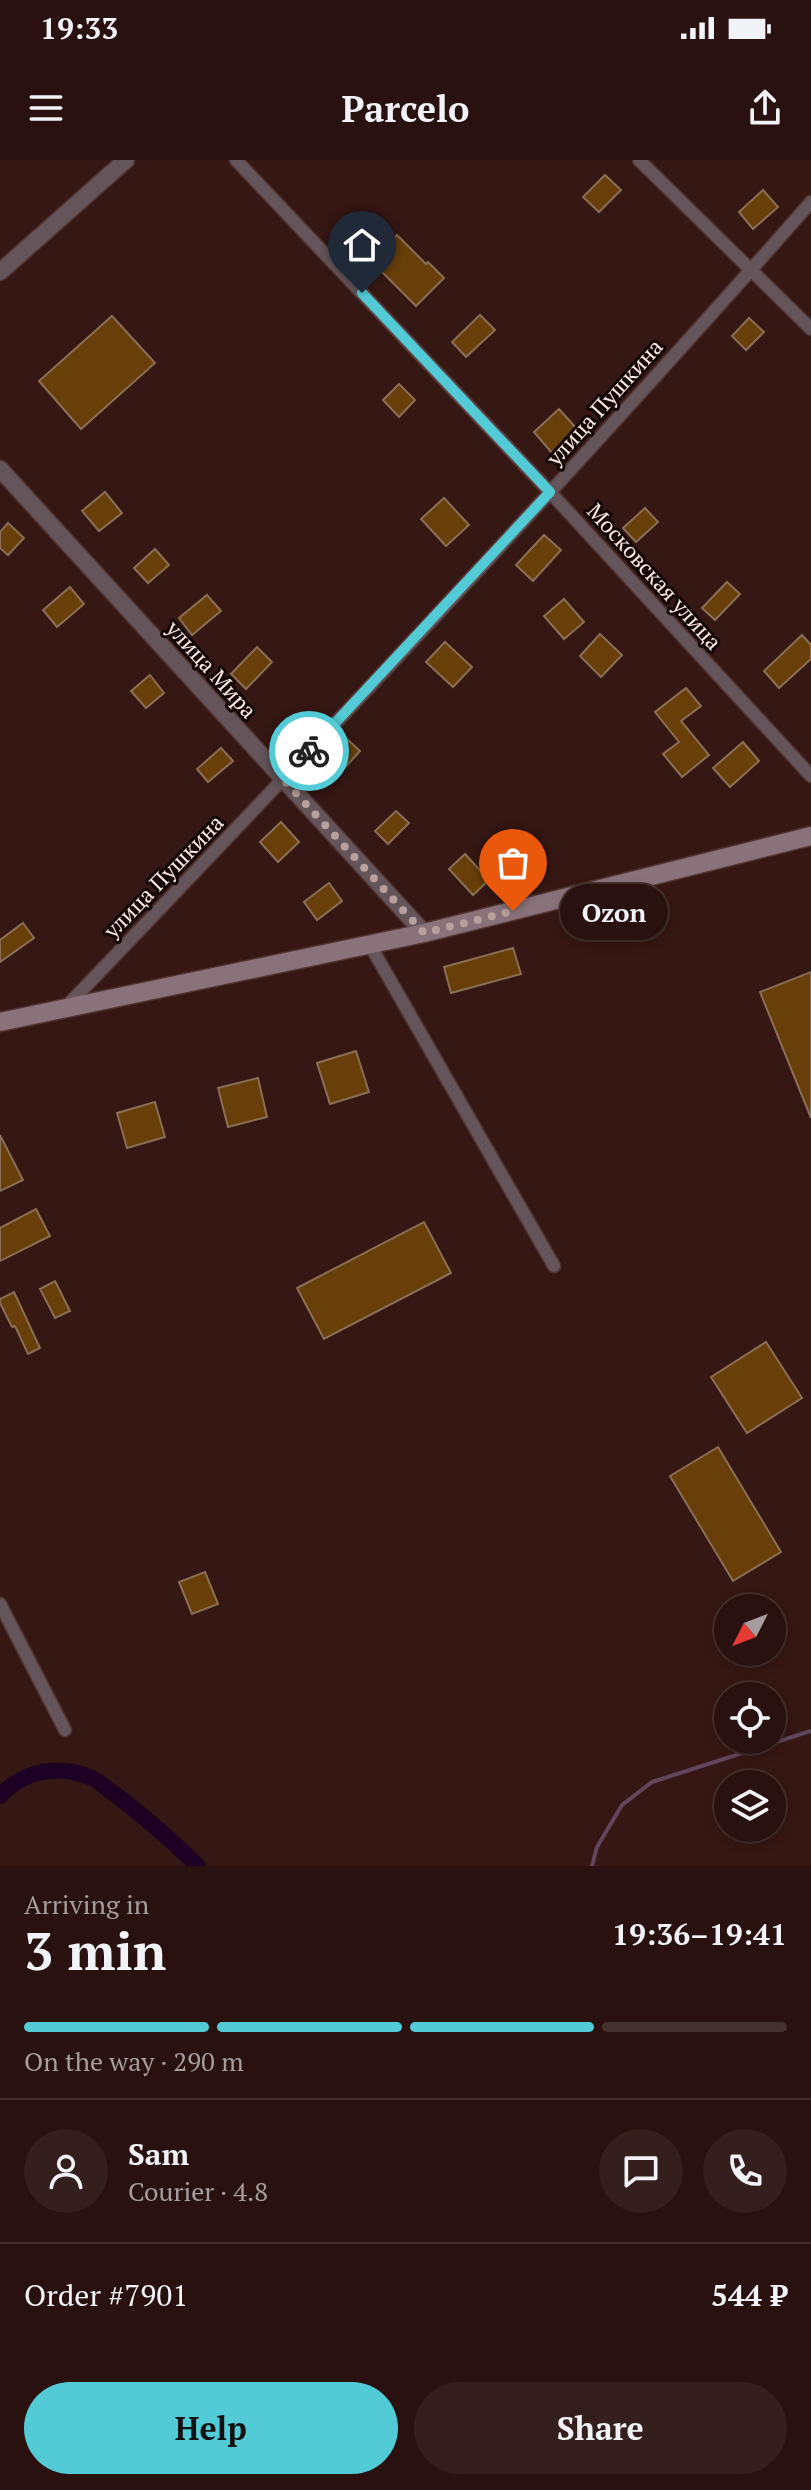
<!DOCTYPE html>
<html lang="en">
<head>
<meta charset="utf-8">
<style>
	:root { --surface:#28110e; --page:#341f1c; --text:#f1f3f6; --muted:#a59d9e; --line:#44312e; --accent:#52cbd7 }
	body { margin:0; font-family:"PT Serif",serif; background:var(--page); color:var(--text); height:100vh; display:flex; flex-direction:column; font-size:30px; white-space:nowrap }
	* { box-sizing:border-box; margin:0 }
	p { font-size:26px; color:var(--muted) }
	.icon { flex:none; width:44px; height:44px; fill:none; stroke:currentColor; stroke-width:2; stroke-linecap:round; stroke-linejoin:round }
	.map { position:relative; height:1706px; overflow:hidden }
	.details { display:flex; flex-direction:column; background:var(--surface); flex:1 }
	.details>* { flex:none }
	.needle { width:52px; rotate:228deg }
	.fabs { position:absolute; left:714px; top:1434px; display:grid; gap:16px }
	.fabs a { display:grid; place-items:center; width:72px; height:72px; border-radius:50%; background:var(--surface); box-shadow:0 4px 12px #0003,0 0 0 2px var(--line); font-size:40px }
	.pin { position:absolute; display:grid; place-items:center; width:68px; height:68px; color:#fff; margin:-82px -34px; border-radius:50% 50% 50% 0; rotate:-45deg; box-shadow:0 0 8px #0007 }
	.pin .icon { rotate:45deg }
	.courier { position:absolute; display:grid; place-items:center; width:80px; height:80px; margin:-40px; border:6px solid #52cbd7; border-radius:50%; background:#fff; color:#222; box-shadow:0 2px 10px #0007 }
	.bubble { position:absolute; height:56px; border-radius:28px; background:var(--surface); box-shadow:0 4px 12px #0003,0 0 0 2px var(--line); font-size:26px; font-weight:700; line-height:56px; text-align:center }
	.head em { font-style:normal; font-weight:700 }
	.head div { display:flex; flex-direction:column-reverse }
	.head { display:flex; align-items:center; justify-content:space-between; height:136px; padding:0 24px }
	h1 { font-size:52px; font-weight:700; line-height:60px }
	.bar { display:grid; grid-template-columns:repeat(4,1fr); gap:12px 8px; align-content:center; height:96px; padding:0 24px }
	.bar i { height:10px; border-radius:6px; background:var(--line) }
	.bar .selected { background:var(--accent) }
	.bar p { grid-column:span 4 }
	.line { display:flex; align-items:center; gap:20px; padding:0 24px; border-top:2px solid var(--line) }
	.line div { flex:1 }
	.round { display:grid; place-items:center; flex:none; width:84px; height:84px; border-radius:42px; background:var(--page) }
	.button { display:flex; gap:16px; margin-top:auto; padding:16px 24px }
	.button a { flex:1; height:92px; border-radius:48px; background:var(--accent); color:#111; font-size:32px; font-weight:700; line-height:92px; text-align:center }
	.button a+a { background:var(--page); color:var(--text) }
	.status { display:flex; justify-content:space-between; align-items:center; height:56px; padding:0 40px; background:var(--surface); direction:ltr }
	.status svg { height:22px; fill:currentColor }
	header { display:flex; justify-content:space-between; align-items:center; height:104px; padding:0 24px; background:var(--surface); font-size:36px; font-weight:700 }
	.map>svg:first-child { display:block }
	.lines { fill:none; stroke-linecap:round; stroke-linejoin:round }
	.stream { stroke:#61465d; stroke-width:4 }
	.canal { stroke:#1d0023; stroke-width:16 }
	.building { fill:#683e09; stroke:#886f56; stroke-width:2 }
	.minor-casing { stroke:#513430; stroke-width:15 }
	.tertiary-casing { stroke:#513430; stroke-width:19 }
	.secondary-casing { stroke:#513430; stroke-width:21 }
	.minor { stroke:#64555a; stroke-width:12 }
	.tertiary { stroke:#64555a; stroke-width:16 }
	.secondary { stroke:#8a727a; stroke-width:18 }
	.done { stroke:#b8a09c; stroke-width:8; stroke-dasharray:0 14.4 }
	.route { stroke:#52cbd7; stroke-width:10 }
	.labels { text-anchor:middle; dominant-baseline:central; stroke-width:6; stroke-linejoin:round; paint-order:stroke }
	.street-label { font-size:22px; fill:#ffe9e5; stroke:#130705 }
</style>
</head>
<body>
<div class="status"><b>19:33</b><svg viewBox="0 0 49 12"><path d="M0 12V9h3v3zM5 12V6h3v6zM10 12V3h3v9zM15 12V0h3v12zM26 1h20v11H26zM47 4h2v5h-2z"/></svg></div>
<header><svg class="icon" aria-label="menu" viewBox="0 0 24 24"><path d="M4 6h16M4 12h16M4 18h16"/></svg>Parcelo<svg class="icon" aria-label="share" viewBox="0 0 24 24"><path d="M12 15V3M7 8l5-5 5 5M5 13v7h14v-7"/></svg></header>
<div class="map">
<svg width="811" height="1706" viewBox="0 0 811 1706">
	<rect width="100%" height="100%" fill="#351713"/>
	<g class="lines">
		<!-- stream -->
		<polyline class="stream" points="592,1706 597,1687 622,1645 652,1622 811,1571"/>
		<!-- canal -->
		<path class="canal" d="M0 1636C24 1610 59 1604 92 1618 99 1621 106 1628 112 1632 143 1655 171 1680 198 1706"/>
	</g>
	<!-- building -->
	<g class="building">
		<polygon points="605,15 621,30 599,52 583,37"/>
		<polygon points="763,30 778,47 753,69 739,52"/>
		<polygon points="397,75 426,104 428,102 444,118 416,146 371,101"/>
		<polygon points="480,155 495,170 466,197 452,182"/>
		<polygon points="112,156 155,203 81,269 39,221"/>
		<polygon points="749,158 764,172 746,190 732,176"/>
		<polygon points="399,224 415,240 399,257 383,240"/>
		<polygon points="559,249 578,270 552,293 534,272"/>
		<polygon points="105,332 122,353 99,371 82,351"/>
		<polygon points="444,338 469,365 446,386 421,359"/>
		<polygon points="645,348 658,362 636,382 623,368"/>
		<polygon points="8,363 24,378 8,395 0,388 0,372"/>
		<polygon points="544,375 561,390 533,421 516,405"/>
		<polygon points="155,389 169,405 148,423 134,408"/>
		<polygon points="727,422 740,434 715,460 702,448"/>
		<polygon points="70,427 84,444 57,467 43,450"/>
		<polygon points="207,435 221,451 192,475 179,458"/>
		<polygon points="564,439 584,462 564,479 544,456"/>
		<polygon points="600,474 622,495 601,517 580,496"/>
		<polygon points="802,475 811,485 811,499 779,528 764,511"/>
		<polygon points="445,482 472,507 453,527 426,502"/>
		<polygon points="257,487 272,502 246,529 231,514"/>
		<polygon points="150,515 164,533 146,548 131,531"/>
		<polygon points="686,528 701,546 681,561 709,595 682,617 663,594 679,582 655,552"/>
		<polygon points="346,578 360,591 331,623 317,610"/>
		<polygon points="743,582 759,601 730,627 713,608"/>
		<polygon points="221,588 233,601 208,622 197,609"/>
		<polygon points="396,651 409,663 388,684 375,671"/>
		<polygon points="281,662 299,682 278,702 260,682"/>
		<polygon points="465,694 489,720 473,735 449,709"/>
		<polygon points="329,723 342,741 317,760 304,742"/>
		<polygon points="23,763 34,778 0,802 0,780"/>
		<polygon points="513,788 521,814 451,833 444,807"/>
		<polygon points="811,812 811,958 760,832"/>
		<polygon points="356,891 369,932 330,944 317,903"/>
		<polygon points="258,918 267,957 228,967 218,928"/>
		<polygon points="155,942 165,977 127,988 117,953"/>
		<polygon points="0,975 23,1020 0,1031"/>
		<polygon points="36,1049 50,1076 0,1101 0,1068"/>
		<polygon points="424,1062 451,1113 324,1179 297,1128"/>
		<polygon points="55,1121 70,1151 55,1158 40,1129"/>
		<polygon points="14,1132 40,1188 28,1194 15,1166 12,1167 0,1143 0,1139"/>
		<polygon points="766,1182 802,1238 747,1273 711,1217"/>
		<polygon points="718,1287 781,1392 733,1421 670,1316"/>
		<polygon points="205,1412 218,1444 192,1454 179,1422"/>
	</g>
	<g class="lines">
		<!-- minor casing -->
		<g class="minor-casing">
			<g id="minor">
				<polyline points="236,0 550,332 811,616"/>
				<polyline points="639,0 811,169"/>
				<polyline points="370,785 554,1106"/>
				<path d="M65 848C318 584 569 317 811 42"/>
				<polyline points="0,1444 65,1570"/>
			</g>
		</g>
		<!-- tertiary casing -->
		<g class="tertiary-casing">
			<g id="tertiary">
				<polyline points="0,112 126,0"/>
				<polyline points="0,309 424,773"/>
			</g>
		</g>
		<!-- secondary casing -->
		<g class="secondary-casing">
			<polyline id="secondary" points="0,862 424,773 811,676"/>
		</g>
		<!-- minor -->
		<use href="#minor" class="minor"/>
		<!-- tertiary -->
		<use href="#tertiary" class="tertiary"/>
		<!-- secondary -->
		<use href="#secondary" class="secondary"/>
	</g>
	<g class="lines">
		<!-- done -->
		<polyline class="done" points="309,591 283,619 424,773 513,751"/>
		<!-- route -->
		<polyline class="route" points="309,591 550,332 362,133"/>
	</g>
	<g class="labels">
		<!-- street labels -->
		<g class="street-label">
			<text transform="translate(604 242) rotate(-48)">улица Пушкина</text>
			<text transform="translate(655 416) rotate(48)">Московская улица</text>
			<text transform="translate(212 509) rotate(48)">улица Мира</text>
			<text transform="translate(163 716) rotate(-46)">улица Пушкина</text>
		</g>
	</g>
</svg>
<div class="fabs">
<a><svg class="needle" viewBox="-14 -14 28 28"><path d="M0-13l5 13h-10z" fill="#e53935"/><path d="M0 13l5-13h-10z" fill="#a59d9e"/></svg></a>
<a><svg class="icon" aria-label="locate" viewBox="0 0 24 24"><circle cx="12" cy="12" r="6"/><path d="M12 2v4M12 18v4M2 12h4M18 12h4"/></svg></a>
<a><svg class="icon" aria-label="layers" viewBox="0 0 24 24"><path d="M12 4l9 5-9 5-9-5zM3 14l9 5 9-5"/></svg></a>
</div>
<div class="pin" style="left:513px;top:751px;background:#ea580c"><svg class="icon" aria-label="bag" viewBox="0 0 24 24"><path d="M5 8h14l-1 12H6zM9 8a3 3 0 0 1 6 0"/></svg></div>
<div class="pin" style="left:362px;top:133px;background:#1f2937"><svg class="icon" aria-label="home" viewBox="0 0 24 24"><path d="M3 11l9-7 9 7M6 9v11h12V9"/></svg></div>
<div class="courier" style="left:309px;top:591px"><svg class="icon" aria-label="bike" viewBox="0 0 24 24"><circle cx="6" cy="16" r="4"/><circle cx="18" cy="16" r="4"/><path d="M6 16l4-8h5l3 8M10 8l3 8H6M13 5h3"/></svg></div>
<div class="bubble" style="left:560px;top:724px;width:108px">Ozon</div>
</div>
<section class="details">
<div class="head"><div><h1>3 min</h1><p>Arriving in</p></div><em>19:36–19:41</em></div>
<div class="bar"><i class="selected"></i><i class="selected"></i><i class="selected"></i><i></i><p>On the way · 290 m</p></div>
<div class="line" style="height:144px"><a class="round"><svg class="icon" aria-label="person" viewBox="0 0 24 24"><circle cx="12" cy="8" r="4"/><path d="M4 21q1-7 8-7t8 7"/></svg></a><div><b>Sam</b><p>Courier · 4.8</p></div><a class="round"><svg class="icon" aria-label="chat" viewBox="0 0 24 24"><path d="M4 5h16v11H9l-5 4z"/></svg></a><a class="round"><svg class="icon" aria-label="phone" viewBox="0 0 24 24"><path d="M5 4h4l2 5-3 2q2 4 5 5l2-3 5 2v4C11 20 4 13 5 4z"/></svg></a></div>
<div class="line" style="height:104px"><div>Order #7901</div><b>544 ₽</b></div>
<div class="button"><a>Help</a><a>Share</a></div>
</section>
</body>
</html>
